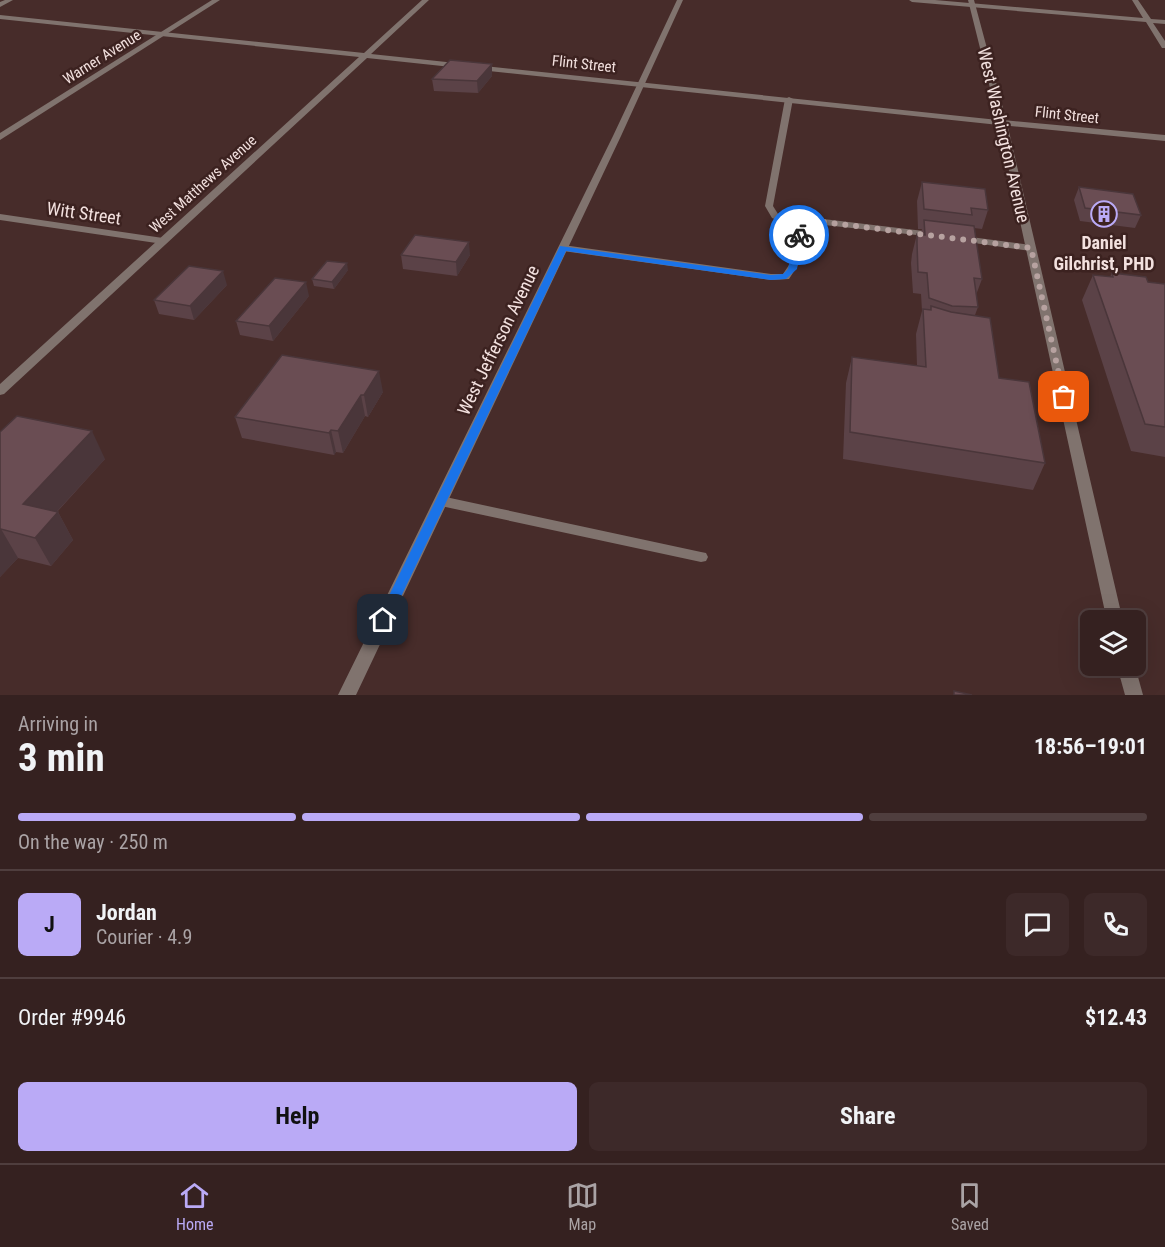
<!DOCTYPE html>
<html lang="en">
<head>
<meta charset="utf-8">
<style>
	:root { --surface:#352120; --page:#3d2929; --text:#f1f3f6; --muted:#aaa3a5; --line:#4f3e3e; --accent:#baaaf6 }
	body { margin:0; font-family:"Roboto Condensed",sans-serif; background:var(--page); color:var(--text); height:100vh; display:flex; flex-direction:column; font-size:22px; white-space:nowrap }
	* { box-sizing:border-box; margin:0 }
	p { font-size:20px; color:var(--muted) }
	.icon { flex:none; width:33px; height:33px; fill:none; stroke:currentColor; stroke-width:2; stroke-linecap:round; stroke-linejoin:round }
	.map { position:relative; height:695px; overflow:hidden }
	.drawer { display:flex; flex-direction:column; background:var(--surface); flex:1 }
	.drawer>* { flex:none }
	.fabs { position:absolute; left:1080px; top:610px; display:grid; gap:12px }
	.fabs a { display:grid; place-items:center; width:66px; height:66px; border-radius:9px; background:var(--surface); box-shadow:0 6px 24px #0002,0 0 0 2px var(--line); font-size:30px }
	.pin { position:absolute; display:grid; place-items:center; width:51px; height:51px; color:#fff; margin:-26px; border-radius:12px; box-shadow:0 3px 9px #0006 }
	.courier { position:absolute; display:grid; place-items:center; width:60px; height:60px; margin:-30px; border:4px solid #1a73e8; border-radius:50%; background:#fff; color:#222; box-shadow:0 2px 8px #0007 }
	.overview em { font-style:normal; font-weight:700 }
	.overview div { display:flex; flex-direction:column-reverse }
	.overview { display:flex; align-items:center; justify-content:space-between; height:102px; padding:0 18px }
	h1 { font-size:39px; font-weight:700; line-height:45px }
	.bar { display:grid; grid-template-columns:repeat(4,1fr); gap:9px 6px; align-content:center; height:72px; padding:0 18px }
	.bar i { height:8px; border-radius:4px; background:var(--line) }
	.bar .on { background:var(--accent) }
	.bar p { grid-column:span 4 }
	.line { display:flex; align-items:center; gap:15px; padding:0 18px; border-top:2px solid var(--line) }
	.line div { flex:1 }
	.round { display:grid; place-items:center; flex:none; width:63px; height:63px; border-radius:9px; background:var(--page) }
	.action { display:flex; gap:12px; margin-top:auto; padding:12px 18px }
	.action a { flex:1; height:69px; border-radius:9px; background:var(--accent); color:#111; font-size:24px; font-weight:700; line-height:69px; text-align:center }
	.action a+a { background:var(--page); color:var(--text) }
	.menu { display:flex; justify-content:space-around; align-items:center; height:84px; border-top:2px solid var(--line); background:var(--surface); font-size:16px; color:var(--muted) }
	.menu a { display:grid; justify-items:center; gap:3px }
	.menu .on { color:var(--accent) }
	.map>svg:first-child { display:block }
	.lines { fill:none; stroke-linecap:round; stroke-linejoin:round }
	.service { fill:#80736e; fill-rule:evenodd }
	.minor { fill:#80736e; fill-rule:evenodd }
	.tertiary { fill:#80736e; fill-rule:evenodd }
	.wall { fill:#5b4247 }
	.shaded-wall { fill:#4a363a }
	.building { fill:#6a4d53; stroke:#4a363a; stroke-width:1.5 }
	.route { fill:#1a73e8 }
	.done { stroke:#b7a2a0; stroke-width:6; stroke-dasharray:0 10.8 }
	.labels { text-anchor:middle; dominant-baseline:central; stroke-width:5; stroke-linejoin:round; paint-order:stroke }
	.far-street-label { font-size:15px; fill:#f3e1df; stroke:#3c2220 }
	.street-label { font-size:18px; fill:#f3e1df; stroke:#3c2220 }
	.poi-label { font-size:18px; font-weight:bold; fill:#f3e1df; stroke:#3c2220 }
</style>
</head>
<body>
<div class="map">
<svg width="1165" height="695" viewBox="0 0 1165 695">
	<rect width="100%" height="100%" fill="#472c2a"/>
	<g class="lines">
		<!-- service -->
		<g class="service">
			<polygon points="789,97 793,99 773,206 778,214 800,223 801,221 815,218 932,232 935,233 935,237 815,224 808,225 798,265 789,279 771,280 563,251 558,248 563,245 771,274 783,274 789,265 797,228 772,218 765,206 785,99"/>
			<polygon points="963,236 1031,245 1036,248 1031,251 960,241 958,239"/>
			<polygon points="441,496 701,552 706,553 708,557 706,561 701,562 441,506 437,504 435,501 437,498"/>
		</g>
		<!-- minor -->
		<g class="minor">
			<polygon points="5,0 13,0 0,7 0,2"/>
			<polygon points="212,0 220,0 0,140 0,133"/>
			<polygon points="677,0 683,0 621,136 356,695 338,695 613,136"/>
			<polygon points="909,0 935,0 1143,18 1132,0 1138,0 1151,19 1165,20 1165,24 1153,23 1165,41 1165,48 1162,48 1146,22 912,2"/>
			<polygon points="1003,120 1165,135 1165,141 1000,125 999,123"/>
			<polygon points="0,214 163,238 168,241 163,244 0,220"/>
		</g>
		<!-- tertiary -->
		<g class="tertiary">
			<polygon points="422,0 429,0 371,54 998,120 968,0 974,0 1007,123 1123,621 1107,621 999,125 367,58 4,394 0,395 0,384 359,57 0,19 0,15 364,53"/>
			<polygon points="1117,666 1135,666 1143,695 1125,695"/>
		</g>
	</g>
	<!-- wall -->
	<g class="wall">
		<polygon points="492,64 492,76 478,93 434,91 432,79"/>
		<polygon points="922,182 988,210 982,229 974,228 982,279 976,295 978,307 975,315 999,378 1045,463 1033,490 843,459 846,383 852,357 917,366 916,334 922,311 921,294 913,293 911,263 912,254 917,234 920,234 922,229 918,229 917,201"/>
		<polygon points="1079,187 1141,215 1135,228 1080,221 1074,200"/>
		<polygon points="401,255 470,255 457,276 403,269"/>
		<polygon points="348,270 334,289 314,286 312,279"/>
		<polygon points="1112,273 1148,282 1165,284 1165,457 1131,451 1082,300 1093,275 1110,277"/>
		<polygon points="227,285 194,320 159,314 154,300"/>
		<polygon points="309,296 273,341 240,335 236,321"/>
		<polygon points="282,355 383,392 368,417 365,416 343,453 336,452 334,455 242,438 235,417"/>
		<polygon points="0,432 105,459 57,512 58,512 73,540 51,566 18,558 0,577"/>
	</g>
	<!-- shaded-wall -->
	<g class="shaded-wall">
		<polygon points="492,64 492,76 478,93 477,81"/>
		<polygon points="469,242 470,255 457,276 456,262"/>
		<polygon points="347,263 348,270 334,289 332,282"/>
		<polygon points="223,271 227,285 194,320 190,306"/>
		<polygon points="306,282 309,296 273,341 269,326"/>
		<polygon points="379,371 383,392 368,417 364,395"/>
		<polygon points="361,395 365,416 343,453 338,431"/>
		<polygon points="331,430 336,452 334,455 329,433"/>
		<polygon points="92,431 105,459 38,532 23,504"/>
		<polygon points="58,512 73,540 51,566 35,538"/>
		<polygon points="1,529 18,558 0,577 0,530"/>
	</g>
	<!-- building -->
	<g class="building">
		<polygon points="450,60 492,64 477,81 432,79"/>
		<polygon points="922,182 985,189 988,210 971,208 972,215 924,209"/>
		<polygon points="1079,187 1133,194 1141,215 1085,208"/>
		<polygon points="924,220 974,226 982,279 974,278 978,307 952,306 929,298 927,273 918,272 917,243 917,234 925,235"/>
		<polygon points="415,235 469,242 456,262 401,255"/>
		<polygon points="327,261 347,263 332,282 312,279"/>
		<polygon points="189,266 223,271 190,306 154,300"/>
		<polygon points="1112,273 1146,277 1148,282 1165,284 1165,427 1145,424 1093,275 1113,277"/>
		<polygon points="275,278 306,282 269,326 236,321"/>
		<polygon points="931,306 951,312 990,318 999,378 1029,382 1045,463 850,432 852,357 926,367 923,309 931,310"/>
		<polygon points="282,355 379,371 364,395 361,395 338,431 331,430 329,433 235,417"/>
		<polygon points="17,416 92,431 23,504 58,512 35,538 1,529 0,530 0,432"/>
		<polygon points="954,691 972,695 954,695"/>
	</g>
	<!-- route -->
	<polygon class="route" points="799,233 803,235 797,269 786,279 771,280 566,251 388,624 379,624 377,620 560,246 771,275 783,274 788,269 795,235"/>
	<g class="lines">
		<!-- done -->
		<polyline class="done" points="799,235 804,224 815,221 1031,248 1064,397"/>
	</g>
	<!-- icons -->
	<defs>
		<g id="building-ring" transform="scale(1.35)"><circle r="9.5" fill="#3c2220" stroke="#baaaf6" stroke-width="1.5"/><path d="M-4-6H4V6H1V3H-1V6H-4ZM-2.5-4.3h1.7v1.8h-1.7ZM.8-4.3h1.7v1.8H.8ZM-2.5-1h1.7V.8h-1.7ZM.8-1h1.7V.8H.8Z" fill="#baaaf6"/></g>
	</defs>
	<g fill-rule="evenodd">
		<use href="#building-ring" x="1104" y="214"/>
	</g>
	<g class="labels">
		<!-- far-street labels -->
		<g class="far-street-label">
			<text transform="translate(102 57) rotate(-32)">Warner Avenue</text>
			<text transform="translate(584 64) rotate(6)">Flint Street</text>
			<text transform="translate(1067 115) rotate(6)">Flint Street</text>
			<text transform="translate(203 184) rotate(-42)">West Matthews Avenue</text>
		</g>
		<!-- street labels -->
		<g class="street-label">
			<text transform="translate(1004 135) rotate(77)">West Washington Avenue</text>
			<text transform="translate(84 213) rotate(8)">Witt Street</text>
			<text transform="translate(498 340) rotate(-64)">West Jefferson Avenue</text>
		</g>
		<!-- poi labels -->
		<g class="poi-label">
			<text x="1104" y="242">Daniel<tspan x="1104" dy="21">Gilchrist, PHD</tspan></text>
		</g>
	</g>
</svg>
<div class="fabs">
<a><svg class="icon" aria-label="layers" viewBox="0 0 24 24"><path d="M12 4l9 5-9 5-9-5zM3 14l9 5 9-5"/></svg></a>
</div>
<div class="pin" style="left:1064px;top:397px;background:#ea580c"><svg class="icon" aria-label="bag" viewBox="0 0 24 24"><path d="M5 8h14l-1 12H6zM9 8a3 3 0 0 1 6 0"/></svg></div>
<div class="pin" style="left:383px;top:620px;background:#1f2937"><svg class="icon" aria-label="home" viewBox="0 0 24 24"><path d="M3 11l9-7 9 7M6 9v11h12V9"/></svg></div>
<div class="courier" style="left:799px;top:235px"><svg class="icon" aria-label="bike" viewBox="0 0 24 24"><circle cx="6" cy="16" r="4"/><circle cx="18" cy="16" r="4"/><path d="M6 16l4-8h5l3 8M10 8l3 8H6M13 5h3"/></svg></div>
</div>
<section class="drawer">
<div class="overview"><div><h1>3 min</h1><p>Arriving in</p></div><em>18:56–19:01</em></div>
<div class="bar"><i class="on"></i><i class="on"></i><i class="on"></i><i></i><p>On the way · 250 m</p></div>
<div class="line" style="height:108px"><b class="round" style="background:var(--accent);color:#111">J</b><div><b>Jordan</b><p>Courier · 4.9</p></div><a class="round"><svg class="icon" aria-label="chat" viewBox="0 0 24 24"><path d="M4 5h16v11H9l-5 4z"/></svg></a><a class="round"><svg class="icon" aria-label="phone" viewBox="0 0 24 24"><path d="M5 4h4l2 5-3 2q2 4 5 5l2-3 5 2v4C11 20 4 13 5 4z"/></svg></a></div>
<div class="line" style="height:78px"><div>Order #9946</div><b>$12.43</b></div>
<div class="action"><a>Help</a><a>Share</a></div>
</section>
<nav class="menu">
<a class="on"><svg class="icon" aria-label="home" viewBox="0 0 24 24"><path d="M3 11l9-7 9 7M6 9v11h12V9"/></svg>Home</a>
<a><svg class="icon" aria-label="map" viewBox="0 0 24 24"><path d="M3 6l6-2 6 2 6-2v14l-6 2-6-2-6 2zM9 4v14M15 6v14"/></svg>Map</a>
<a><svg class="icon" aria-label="saved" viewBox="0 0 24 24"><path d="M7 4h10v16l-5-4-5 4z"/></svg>Saved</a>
</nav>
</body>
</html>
